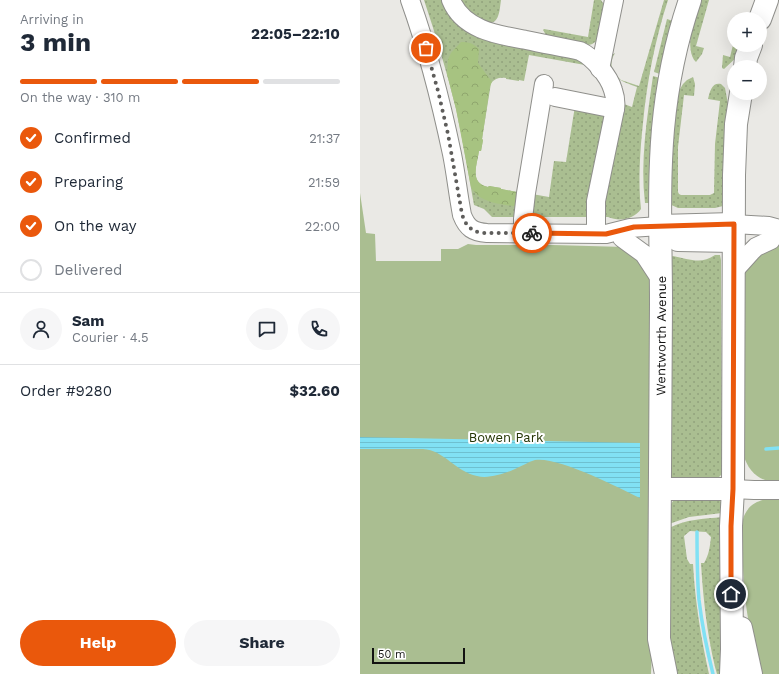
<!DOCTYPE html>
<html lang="en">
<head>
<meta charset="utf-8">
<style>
	:root { --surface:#fff; --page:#f6f6f7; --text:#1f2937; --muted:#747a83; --line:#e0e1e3; --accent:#ea580c }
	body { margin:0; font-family:"Work Sans",sans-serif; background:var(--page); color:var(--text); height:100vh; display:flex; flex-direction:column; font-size:15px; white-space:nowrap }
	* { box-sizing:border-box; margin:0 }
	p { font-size:13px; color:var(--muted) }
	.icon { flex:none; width:22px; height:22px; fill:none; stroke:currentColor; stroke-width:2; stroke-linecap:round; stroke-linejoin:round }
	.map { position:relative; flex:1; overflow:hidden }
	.sheet { display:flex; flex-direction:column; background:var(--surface); width:360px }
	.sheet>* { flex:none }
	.fabs { position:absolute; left:367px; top:12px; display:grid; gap:8px }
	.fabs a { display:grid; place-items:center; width:40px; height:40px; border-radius:50%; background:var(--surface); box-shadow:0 4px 16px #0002; font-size:20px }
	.scale { position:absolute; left:12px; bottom:10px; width:93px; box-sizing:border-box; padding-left:4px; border:2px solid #121211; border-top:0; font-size:11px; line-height:14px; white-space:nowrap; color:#121211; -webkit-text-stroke:3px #fff; paint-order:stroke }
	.pin { position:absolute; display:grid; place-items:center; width:34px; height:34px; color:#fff; margin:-17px; border:2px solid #fff; border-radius:50%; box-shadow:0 1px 4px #0007 }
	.courier { position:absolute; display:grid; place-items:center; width:40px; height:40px; margin:-20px; border:3px solid #ea580c; border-radius:50%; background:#fff; color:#222; box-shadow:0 1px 5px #0007 }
	.head em { font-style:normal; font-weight:700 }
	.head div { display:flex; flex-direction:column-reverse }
	.head { display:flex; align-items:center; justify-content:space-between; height:68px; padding:0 20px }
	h1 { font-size:26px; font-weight:700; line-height:30px }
	.bar { display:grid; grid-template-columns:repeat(4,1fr); gap:6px 4px; align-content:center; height:48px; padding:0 20px }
	.bar i { height:5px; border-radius:3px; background:var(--line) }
	.bar .current { background:var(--accent) }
	.bar p { grid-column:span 4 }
	.line { display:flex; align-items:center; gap:10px; padding:0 20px; border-top:1px solid var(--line) }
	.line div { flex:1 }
	.round { display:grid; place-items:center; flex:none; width:42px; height:42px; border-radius:21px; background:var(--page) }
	ol { padding:0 20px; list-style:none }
	li { display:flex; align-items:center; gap:12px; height:44px }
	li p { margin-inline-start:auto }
	li .icon { padding:4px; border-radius:50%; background:var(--accent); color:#fff; stroke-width:4 }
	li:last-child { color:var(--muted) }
	li i { width:22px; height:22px; border:2px solid var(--line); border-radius:50% }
	.action { display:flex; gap:8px; margin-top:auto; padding:8px 20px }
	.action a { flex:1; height:46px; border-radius:24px; background:var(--accent); color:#fff; font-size:16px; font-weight:700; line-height:46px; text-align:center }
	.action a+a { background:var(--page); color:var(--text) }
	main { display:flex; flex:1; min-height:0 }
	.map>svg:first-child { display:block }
	.grass { fill:url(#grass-dots) }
	.forest { fill:url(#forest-crowns) }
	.park { fill:#aabe91 }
	.water { fill:url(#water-rules) }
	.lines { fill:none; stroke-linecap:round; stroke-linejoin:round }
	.stream { stroke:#81e1f4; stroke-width:3.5 }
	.minor-casing { stroke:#8f8f8b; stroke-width:20 }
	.major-casing { stroke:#8f8f8b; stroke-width:24 }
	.minor { stroke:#fff; stroke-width:18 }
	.major { stroke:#fff; stroke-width:22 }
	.done { stroke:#5e5d5b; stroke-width:4; stroke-dasharray:0 7.2 }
	.route { stroke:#ea580c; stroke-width:5 }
	.labels { text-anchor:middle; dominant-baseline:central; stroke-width:4; stroke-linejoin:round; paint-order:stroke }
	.street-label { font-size:13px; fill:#121211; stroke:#fff }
	.park-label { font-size:13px; fill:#253504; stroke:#fff }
</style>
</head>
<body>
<main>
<section class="sheet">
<div class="head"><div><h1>3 min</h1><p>Arriving in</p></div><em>22:05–22:10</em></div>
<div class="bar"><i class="current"></i><i class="current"></i><i class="current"></i><i></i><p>On the way · 310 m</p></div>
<ol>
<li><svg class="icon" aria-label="check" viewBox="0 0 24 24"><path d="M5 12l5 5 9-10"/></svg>Confirmed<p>21:37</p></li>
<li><svg class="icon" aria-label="check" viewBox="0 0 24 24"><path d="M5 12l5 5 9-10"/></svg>Preparing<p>21:59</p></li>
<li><svg class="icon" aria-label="check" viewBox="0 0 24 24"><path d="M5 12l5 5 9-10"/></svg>On the way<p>22:00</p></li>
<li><i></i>Delivered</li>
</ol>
<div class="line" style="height:72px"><a class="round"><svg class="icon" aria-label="person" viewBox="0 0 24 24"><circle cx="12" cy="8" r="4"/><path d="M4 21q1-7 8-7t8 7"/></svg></a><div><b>Sam</b><p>Courier · 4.5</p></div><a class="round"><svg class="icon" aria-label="chat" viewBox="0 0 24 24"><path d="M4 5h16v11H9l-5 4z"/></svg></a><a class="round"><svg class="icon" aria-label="phone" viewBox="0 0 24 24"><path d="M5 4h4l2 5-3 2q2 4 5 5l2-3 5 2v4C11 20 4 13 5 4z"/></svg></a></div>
<div class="line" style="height:52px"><div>Order #9280</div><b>$32.60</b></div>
<div class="action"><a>Help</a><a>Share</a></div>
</section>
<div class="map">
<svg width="419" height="674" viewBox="0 0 419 674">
	<defs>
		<pattern id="grass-dots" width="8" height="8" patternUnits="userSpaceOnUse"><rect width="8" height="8" fill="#aabe91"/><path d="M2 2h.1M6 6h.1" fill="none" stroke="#91a27c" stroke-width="1.8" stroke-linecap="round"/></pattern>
		<pattern id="forest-crowns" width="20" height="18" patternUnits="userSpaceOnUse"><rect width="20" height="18" fill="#a7c381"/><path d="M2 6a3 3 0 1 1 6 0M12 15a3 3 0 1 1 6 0" fill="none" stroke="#8fa66e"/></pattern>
		<pattern id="water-rules" width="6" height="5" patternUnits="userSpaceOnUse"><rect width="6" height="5" fill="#81e1f4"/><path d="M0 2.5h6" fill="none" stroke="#6ec0d0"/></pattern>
	</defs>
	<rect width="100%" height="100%" fill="#eae9e5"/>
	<!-- grass -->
	<g class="grass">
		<path d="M64 0H85L89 7 213 56 225 64V65L169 55 164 81 159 80V81L146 79V78C140 77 135 78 131 83L122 139 123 140 121 151H119C117 165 109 183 128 187L129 186 141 188V189L162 193 156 217H132L124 209 114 205C108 173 103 140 96 109 87 72 76 36 64 0Z"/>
		<path d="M100 0H141C140 6 140 16 135 21 126 27 111 14 105 8 103 6 102 3 100 0Z"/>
		<path d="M234 0H241L243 3 244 7 238 39C234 44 231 45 225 45L186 35 183 30 184 29 228 37Z"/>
		<path d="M304 0H308C295 40 287 81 283 123 280 151 278 181 281 209 274 219 260 222 248 217H246L243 212 264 104 272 107 277 87C267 83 251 79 250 65 250 62 251 58 252 55L255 53C248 64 252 72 261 80L279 86Z"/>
		<path d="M337 0H349L336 46 344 48 342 54 336 62C324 51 334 15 337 0Z"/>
		<polygon points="307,19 313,21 300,74 294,72"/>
		<polygon points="374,41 374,45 382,45 378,56 364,69 362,68 363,55 370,57"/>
		<path d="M293 76 300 78 289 203H285C280 161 287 118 293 76Z"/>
		<path d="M333 77 335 84 334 96 324 95 318 147V192L319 194 321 195H350L354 193 355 144 360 101 348 99C350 91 352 82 361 84L365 88 368 104 363 206 355 208H318L307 203 310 131 317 94 323 84 327 80Z"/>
		<polygon points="215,106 245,113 228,217 169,217 172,194 189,197 194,161 206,162"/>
		<path d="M355 255H360L361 260 362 474 359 477 355 478H311L309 477 311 257 313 256C329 259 341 265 355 255Z"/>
		<polygon points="316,500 360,501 362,503 362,513 329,517 309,524 310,506 313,501"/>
		<path d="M363 517 365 674H357L355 667C347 633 343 598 341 563H344C349 555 350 546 351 537L346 532 330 531 324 536 327 559 330 564H333C335 601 341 638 349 674H311L308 553 309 528C327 519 342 519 363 517Z"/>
	</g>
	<!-- forest -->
	<path class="forest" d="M101 42C109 42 113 43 119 49L118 63 132 82 130 86 122 139 123 140 121 151H119C117 165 109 183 128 187L129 186 141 188V189L162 193 159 207C142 204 120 204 111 187L96 109 87 74 88 59 91 53Z"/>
	<!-- park -->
	<g class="park">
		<polygon points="0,193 6,233 15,234 16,261 81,261 81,249 98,249 108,244 116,245 193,245 265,247 290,273 292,649 291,674 0,674"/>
		<path d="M413 245H419V483C399 481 389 473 383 454V283L385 267Z"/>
		<path d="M419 498V674H400C397 659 393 644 390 629 384 599 382 568 383 538 383 531 381 520 385 514 392 500 405 499 419 498Z"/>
	</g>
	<!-- water -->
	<path class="water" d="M0 437 280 443V498C258 487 197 456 175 460 168 462 162 466 155 469 144 474 128 479 117 476 96 472 84 450 63 449H0Z"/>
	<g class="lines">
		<!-- stream -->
		<g class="stream">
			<polyline points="406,449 419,448"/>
			<path d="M337 532C337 555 337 578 339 600 342 625 347 650 353 674"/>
		</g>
		<!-- minor casing -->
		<g class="minor-casing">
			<g id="minor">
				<path d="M50 0C68 50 81 102 92 154 96 174 98 194 102 215 107 228 113 232 127 233L246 234 270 228 300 226"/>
				<path d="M91 0C103 30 138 35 166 40 184 44 202 47 220 51 233 57 249 76 253 90 255 96 256 103 255 109L236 201V234"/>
				<polyline points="240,69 254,0"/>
				<polyline points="195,97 255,109"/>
				<polyline points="373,224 409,226 419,229"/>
				<polyline points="163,234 163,219 166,193 184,84"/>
				<polyline points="262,238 284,254 301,280"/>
				<polyline points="373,272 391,252 396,247 411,240"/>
				<polyline points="373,489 394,490 419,490"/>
			</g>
		</g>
		<!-- major casing -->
		<g class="major-casing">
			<g id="major">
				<polyline points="400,19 407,0"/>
				<polyline points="385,67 386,58 391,45"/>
				<polyline points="300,226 373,224"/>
				<polyline points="318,240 373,241"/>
				<polyline points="300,489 373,489"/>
				<polyline points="381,628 391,674"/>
				<path id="s1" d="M306 674 299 639C299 527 300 415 301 303 301 245 298 187 303 129 307 85 316 41 330 0"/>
				<polyline points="371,674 372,649 371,526 373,489 374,175 376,124 381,93"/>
			</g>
		</g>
		<!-- minor -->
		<use href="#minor" class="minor"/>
		<!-- major -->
		<use href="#major" class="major"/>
	</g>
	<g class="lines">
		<!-- done -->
		<path class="done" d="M66 48 78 91 88 134 102 214C105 225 111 231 122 233H172"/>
		<!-- route -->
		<polyline class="route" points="172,233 246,234 274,227 374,224 373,489 371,526 371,594"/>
	</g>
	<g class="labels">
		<!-- street labels -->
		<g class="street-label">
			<text stroke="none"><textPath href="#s1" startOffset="339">Wentworth Avenue</textPath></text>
		</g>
		<!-- park labels -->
		<g class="park-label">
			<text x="146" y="437">Bowen Park</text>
		</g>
	</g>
</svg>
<div class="fabs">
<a>+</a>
<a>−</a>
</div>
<div class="scale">50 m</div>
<div class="pin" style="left:66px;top:48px;background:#ea580c"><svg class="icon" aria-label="bag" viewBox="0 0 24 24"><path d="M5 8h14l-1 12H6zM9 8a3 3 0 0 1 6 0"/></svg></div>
<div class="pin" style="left:371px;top:594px;background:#1f2937"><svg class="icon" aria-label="home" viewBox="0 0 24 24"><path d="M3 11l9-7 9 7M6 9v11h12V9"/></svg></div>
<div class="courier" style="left:172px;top:233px"><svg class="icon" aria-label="bike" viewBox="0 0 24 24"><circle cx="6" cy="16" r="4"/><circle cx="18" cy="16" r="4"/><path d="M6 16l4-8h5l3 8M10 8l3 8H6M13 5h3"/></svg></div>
</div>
</main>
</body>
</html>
